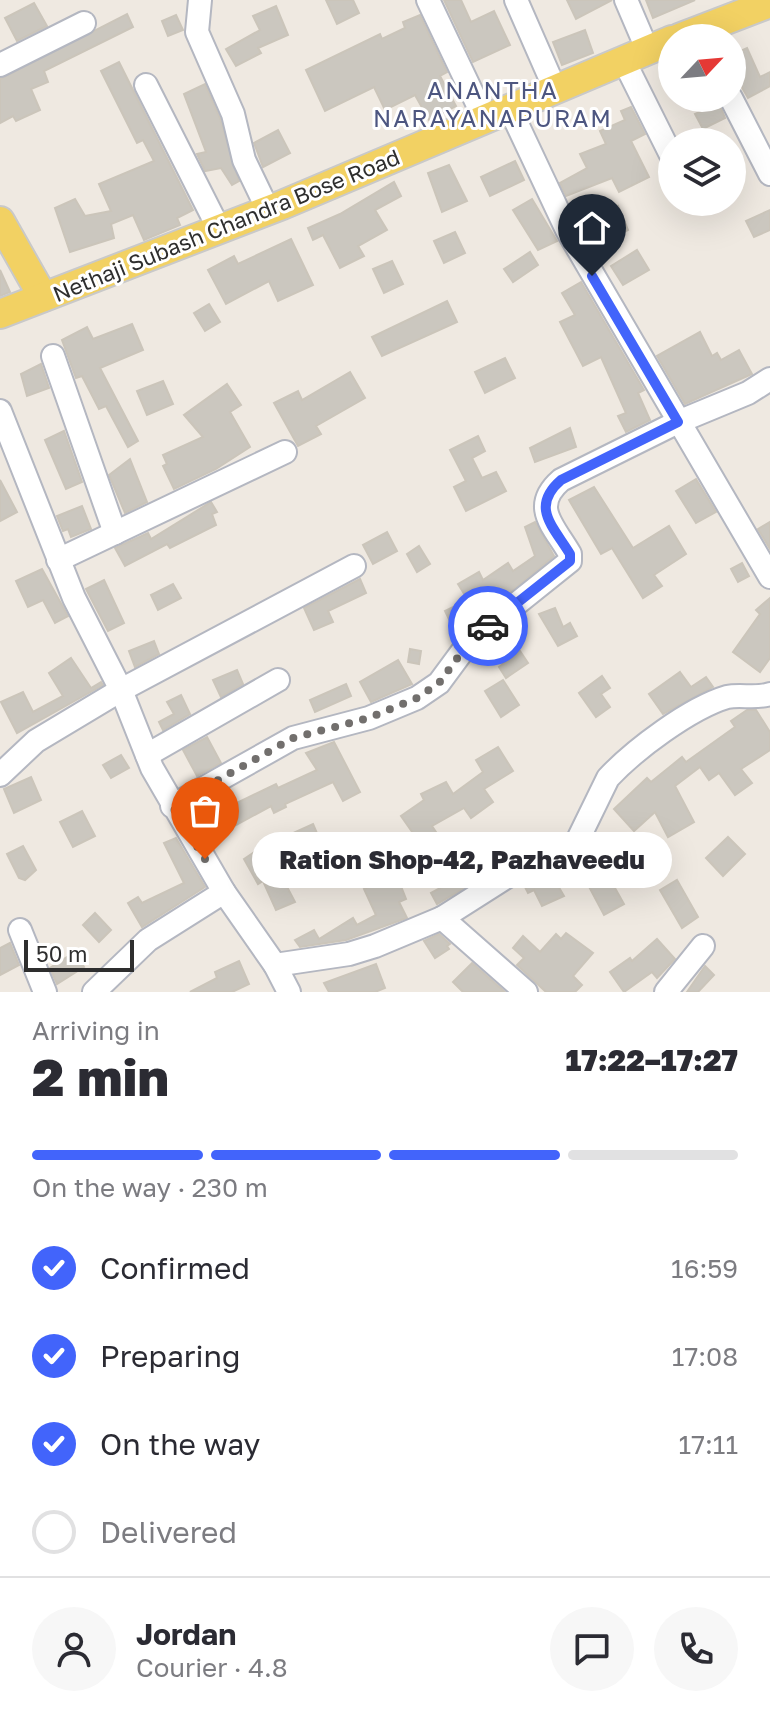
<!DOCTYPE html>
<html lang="en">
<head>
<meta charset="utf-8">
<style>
	:root { --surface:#fff; --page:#f7f7f7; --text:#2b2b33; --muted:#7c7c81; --line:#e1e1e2; --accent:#4264fb }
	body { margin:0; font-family:"Golos Text",sans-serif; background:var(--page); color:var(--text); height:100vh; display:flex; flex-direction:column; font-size:30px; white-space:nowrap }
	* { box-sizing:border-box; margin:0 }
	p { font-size:26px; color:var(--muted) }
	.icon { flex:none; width:44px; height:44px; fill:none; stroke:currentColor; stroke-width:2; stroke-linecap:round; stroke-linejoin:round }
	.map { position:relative; height:992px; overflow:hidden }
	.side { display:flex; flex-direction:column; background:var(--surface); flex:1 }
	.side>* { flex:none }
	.needle { width:52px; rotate:64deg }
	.fabs { position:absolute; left:658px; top:24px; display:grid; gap:16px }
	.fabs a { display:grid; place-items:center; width:88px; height:88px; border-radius:50%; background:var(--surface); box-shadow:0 8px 32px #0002; font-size:40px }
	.scale { position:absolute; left:24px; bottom:20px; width:110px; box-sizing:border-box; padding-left:8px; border:4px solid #2e2e2e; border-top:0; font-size:22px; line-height:28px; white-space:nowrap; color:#2e2e2e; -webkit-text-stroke:6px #fff; paint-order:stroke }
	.pin { position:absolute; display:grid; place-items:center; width:68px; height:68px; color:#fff; margin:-82px -34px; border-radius:50% 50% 50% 0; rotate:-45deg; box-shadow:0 0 8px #0007 }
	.pin .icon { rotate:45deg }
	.courier { position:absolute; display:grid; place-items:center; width:80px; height:80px; margin:-40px; border:6px solid #4264fb; border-radius:50%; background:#fff; color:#222; box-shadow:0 2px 10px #0007 }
	.bubble { position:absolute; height:56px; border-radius:28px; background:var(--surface); box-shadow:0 8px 32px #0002; font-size:26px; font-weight:800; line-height:56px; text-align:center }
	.head em { font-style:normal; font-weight:800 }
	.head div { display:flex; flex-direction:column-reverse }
	.head { display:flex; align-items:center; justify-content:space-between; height:136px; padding:0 32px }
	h1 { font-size:52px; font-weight:800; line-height:60px }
	.bar { display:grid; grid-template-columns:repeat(4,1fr); gap:12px 8px; align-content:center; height:96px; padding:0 32px }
	.bar i { height:10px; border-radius:6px; background:var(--line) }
	.bar .on { background:var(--accent) }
	.bar p { grid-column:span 4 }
	.line { display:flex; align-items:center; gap:20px; padding:0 32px; border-top:2px solid var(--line) }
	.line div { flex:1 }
	.round { display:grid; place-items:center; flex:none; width:84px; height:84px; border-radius:42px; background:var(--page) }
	ol { padding:0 32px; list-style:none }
	li { display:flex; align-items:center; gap:24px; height:88px }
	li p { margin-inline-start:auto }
	li .icon { padding:8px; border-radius:50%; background:var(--accent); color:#fff; stroke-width:4 }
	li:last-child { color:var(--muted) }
	li i { width:44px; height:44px; border:4px solid var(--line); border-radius:50% }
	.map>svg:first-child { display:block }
	.building { fill:#cbc7bf; stroke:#cbc5ba; stroke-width:2 }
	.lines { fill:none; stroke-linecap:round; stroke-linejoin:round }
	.minor-casing { stroke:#b4b7c1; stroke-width:26 }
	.major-casing { stroke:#c9c9c9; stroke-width:32 }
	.minor { stroke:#fff; stroke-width:22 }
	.major { stroke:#f2d163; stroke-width:28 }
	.done { stroke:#726f6d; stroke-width:8; stroke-dasharray:0 14.4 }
	.route { stroke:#4264fb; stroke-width:10 }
	.labels { text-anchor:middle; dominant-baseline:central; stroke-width:6; stroke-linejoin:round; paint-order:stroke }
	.street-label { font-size:22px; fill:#2e2e2e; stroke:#fff }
	.neighbourhood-label { font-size:24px; letter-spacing:2px; fill:#4d5680; stroke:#fff }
</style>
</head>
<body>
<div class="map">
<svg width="770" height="992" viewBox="0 0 770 992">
	<rect width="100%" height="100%" fill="#efe9e1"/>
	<!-- building -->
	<g class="building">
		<polygon points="326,0 353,0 359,13 337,24"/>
		<polygon points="444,0 461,0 471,22 494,11 510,45 473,62"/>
		<polygon points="567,0 612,0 576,19"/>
		<polygon points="646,0 695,0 653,18"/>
		<polygon points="34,3 47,26 17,41 5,18"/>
		<polygon points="276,6 288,35 258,48 261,53 236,66 226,49 260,30 253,16"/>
		<polygon points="127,14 133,27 44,71 48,82 31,89 40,110 16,121 13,116 0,123 0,79"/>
		<polygon points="176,15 183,30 168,36 162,21"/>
		<polygon points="420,15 447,72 440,76 456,106 429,120 415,95 385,110 374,87 325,111 306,70 380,34 382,39 405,28 403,22"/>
		<polygon points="585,30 593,53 562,65 553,42"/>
		<polygon points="747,48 760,77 770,72 770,86 748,98 732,70 732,55"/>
		<polygon points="119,62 193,210 177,218 180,225 144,240 133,215 111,224 114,238 70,252 55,208 75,199 85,216 111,211 99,184 154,161 143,140 137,143 101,71"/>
		<polygon points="205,84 220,118 239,181 232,185 221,168 205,171 197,154 206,152 184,94"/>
		<polygon points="695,98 717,98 725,118 703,129 695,114 702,111"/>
		<polygon points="631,107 645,134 631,141 649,177 619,192 612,178 566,196 560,183 587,168 580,154 606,144 600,131 625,120 621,111"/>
		<polygon points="278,130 290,153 263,167 254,143"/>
		<polygon points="515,161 524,180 490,196 481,177"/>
		<polygon points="449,165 467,201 442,212 428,173"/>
		<polygon points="394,182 401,196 375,210 387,230 358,246 364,256 340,268 323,235 313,240 308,228 340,214"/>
		<polygon points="532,199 557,241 538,250 513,210"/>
		<polygon points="618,206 628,230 593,247 581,227"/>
		<polygon points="770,210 770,230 754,237 746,221"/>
		<polygon points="455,232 465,253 444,263 434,241"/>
		<polygon points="291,239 313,285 278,301 269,281 226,304 208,270 234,256 238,264"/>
		<polygon points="637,250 649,270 623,285 611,266"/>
		<polygon points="530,252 538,265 513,282 504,269"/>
		<polygon points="392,261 403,284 384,293 373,269"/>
		<polygon points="0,270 10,292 0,296"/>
		<polygon points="581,282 644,390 638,393 650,420 626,432 618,416 626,413 601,357 583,366 560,322 575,315 562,293"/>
		<polygon points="447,301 457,322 382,356 372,337"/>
		<polygon points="209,304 220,322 205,331 194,313"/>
		<polygon points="132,324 143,350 100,368 138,441 128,447 106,406 99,409 82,376 76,378 62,340 87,327 93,339"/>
		<polygon points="700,332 712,356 717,353 721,360 739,350 752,374 685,404 657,356"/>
		<polygon points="505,358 515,378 485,393 475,372"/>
		<polygon points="41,364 49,388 27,396 21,374"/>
		<polygon points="350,372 365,398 316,426 321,434 298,446 274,403 298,391 302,400"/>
		<polygon points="163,381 173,404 147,415 137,391"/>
		<polygon points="227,384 241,405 230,412 250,447 216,469 174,489 163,466 167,464 163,455 203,437 184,415"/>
		<polygon points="570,428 576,447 535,462 530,448"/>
		<polygon points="64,431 82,482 66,489 45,440"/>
		<polygon points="478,436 485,451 472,458 482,478 496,472 506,491 466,511 454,487 466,481 450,450"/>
		<polygon points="130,459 147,502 125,513 109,475"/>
		<polygon points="696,479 716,512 696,523 676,491"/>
		<polygon points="0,480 17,512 0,521"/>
		<polygon points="594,487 633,548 669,526 686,554 654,575 662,586 643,598 612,548 601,554 569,500"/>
		<polygon points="211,502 217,512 212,514 216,525 170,548 167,544 125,566 115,548 148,533 151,539"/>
		<polygon points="82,506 91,529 71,537 68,529 63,531 57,516"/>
		<polygon points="535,522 554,556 457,636 445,611 468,600 458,584 479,572 483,580 508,563 513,571 535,556 525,527"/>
		<polygon points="770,522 770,549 758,529"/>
		<polygon points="387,532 397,551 373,564 363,545"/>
		<polygon points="419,546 430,564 417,572 407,554"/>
		<polygon points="742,563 749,576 738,582 731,569"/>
		<polygon points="42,569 68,616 55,623 43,600 28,607 16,581"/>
		<polygon points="360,579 366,593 328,611 333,622 314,630 304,608"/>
		<polygon points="104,580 124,623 108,631 86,589"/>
		<polygon points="173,584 181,598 158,610 151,595"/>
		<polygon points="770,598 770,658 760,672 733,652 760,614 756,610"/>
		<polygon points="555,608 563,627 570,623 577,636 558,646 539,614"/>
		<polygon points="154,641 159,654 135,667 129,651"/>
		<polygon points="514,642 528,663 506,678 499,667 503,664 497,654"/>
		<polygon points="410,649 421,651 419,664 408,662"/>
		<polygon points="71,658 91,688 101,682 103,685 17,733 1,702 23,692 33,712 63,696 49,673"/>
		<polygon points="398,660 412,684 371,702 360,682"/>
		<polygon points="237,670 243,684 221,697 213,680"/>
		<polygon points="680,672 691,687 706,677 713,687 663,714 649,694"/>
		<polygon points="602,676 610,688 601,694 610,707 596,717 579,693"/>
		<polygon points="503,680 519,705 501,717 485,691"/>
		<polygon points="346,684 351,696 315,712 310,700"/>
		<polygon points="181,695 190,714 163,730 159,722 174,714 167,702"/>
		<polygon points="747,710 756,710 770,732 770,750 741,769 752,783 735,795 719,773 709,780 700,767 675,786 694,822 668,837 655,812 634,831 614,809 647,778 651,782 682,757 686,762 735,727 731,721"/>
		<polygon points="207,737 221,763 197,776 183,750"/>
		<polygon points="334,742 360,792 343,801 333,782 285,804 286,807 274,813 271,806 218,835 208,817 276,784 278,788 317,770 306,753"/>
		<polygon points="498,747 513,771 484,789 493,802 471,818 464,808 432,826 438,835 422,846 401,816 424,800 421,794 446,782 453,794 483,772 476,760"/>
		<polygon points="121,755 129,768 111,778 103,765"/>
		<polygon points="31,777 41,800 14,813 4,789"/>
		<polygon points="82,811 95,836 73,847 60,822"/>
		<polygon points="313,824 322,845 300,854 291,834"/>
		<polygon points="509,835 522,854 437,904 431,893 459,878 453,872 471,852 478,858"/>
		<polygon points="728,837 745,854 723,876 706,858"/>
		<polygon points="176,838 205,887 142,927 128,903 138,897 142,903 184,883 164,843"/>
		<polygon points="382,838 406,899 399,902 407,918 346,940 300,947 295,940 314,930 319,939 353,918 357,925 376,915 364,889 377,883 359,850"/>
		<polygon points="646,842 660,855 651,865 637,852"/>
		<polygon points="265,845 295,902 276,910 263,881 258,884 244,859"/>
		<polygon points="23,846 36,870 25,880 19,878 7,854"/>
		<polygon points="606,872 624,904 604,915 587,883"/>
		<polygon points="547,880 551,887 557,884 564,896 542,906 534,890 528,893 523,883"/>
		<polygon points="677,880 698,917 682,928 660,890"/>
		<polygon points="95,913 111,930 99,942 83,925"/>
		<polygon points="566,933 593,953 573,976 582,985 575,992 546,992 517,965 524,958 513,948 523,936 540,952 556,934 561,939"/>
		<polygon points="439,934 450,944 447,946 449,949 435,958 424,941"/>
		<polygon points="657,939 675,959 657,978 652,972 624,992 610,972 630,958 632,961"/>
		<polygon points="10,943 19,965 0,975 0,948"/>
		<polygon points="75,952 84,967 57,984 50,968"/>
		<polygon points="239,961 249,984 232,992 190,992 217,978 215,972"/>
		<polygon points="472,963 505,992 463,992 453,982"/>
		<polygon points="376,964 385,988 375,992 329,992 324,983"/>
		<polygon points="705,966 714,975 698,992 687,992"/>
	</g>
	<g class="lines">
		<!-- minor casing -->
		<g class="minor-casing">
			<g id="minor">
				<polyline points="200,0 197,32 233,114 244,160 268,210"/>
				<polyline points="428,0 485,120"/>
				<polyline points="516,0 555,89"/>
				<polyline points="626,0 647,49"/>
				<polyline points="623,59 672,157"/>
				<polyline points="0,65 84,23"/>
				<polyline points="146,85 219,229"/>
				<polyline points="731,98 770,174"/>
				<polyline points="510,109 567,230 770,577"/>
				<polyline points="53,356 115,533"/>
				<polyline points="0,411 74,598 121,690 152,768 224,892 275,965 289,992"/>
				<polyline points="58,560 285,452"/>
				<polyline points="147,755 278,680"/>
				<polyline points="0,775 36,741 121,690 354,566"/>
				<path d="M172 806 293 738 369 718 417 698 439 683 470 641 570 561V554C554 526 530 507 561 480L678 422 748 393 770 379"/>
				<polyline points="442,918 526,992"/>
				<polyline points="20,930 45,992"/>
				<path d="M275 965 349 954 375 946 442 918 519 869 566 864 608 778C634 750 690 708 727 697 741 694 756 699 770 694"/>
				<polyline points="94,992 148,940 224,892"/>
				<polyline points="666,992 703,946"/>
			</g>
		</g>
		<!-- major casing -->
		<g class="major-casing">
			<g id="major">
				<polyline points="679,38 770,3"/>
				<polyline points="0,221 43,297"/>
				<polyline points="0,314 282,205 672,40"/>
			</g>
		</g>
		<!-- minor -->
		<use href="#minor" class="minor"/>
		<!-- major -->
		<use href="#major" class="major"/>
	</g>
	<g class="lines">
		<!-- done -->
		<polyline class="done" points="205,859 172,806 293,738 369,718 417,698 439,683 470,641 488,626"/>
		<!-- route -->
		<path class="route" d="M488 626 570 561V554C553 526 530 507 561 480L678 422 592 276"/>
	</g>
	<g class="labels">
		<!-- street labels -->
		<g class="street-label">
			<text transform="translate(226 225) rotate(-22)">Nethaji Subash Chandra Bose Road</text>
		</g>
		<!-- neighbourhood labels -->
		<g class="neighbourhood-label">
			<text x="493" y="89">ANANTHA<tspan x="493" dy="28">NARAYANAPURAM</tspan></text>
		</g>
	</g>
</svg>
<div class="fabs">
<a><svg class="needle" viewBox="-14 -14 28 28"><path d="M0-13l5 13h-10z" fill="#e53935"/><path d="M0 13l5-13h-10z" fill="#7c7c81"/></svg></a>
<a><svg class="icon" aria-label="layers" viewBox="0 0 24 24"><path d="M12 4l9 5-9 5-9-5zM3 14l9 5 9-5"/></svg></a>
</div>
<div class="scale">50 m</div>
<div class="pin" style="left:205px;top:859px;background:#ea580c"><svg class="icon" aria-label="bag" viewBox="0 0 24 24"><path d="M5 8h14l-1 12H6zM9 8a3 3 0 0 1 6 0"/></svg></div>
<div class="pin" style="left:592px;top:276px;background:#1f2937"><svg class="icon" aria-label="home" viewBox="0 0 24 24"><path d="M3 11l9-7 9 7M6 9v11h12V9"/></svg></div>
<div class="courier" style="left:488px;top:626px"><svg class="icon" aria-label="car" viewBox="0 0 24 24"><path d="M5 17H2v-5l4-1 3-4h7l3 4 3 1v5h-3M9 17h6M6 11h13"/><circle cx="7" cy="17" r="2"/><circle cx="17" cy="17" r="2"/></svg></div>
<div class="bubble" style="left:252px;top:832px;width:420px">Ration Shop-42, Pazhaveedu</div>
</div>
<section class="side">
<div class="head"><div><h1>2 min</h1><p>Arriving in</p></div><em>17:22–17:27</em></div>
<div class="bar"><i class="on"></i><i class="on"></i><i class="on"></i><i></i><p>On the way · 230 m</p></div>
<ol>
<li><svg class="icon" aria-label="check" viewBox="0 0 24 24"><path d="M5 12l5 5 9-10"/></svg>Confirmed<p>16:59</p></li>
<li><svg class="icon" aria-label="check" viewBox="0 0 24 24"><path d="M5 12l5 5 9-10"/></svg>Preparing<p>17:08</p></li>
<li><svg class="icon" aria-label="check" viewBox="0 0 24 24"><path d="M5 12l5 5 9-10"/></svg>On the way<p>17:11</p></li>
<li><i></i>Delivered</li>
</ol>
<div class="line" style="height:144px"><a class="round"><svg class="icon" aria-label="person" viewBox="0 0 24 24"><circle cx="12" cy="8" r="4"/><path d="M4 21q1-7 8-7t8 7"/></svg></a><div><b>Jordan</b><p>Courier · 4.8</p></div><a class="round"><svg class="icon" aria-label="chat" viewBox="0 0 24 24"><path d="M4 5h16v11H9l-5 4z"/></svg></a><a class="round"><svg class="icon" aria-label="phone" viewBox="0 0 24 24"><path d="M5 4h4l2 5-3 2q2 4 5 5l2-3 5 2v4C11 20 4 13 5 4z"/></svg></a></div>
</section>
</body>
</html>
